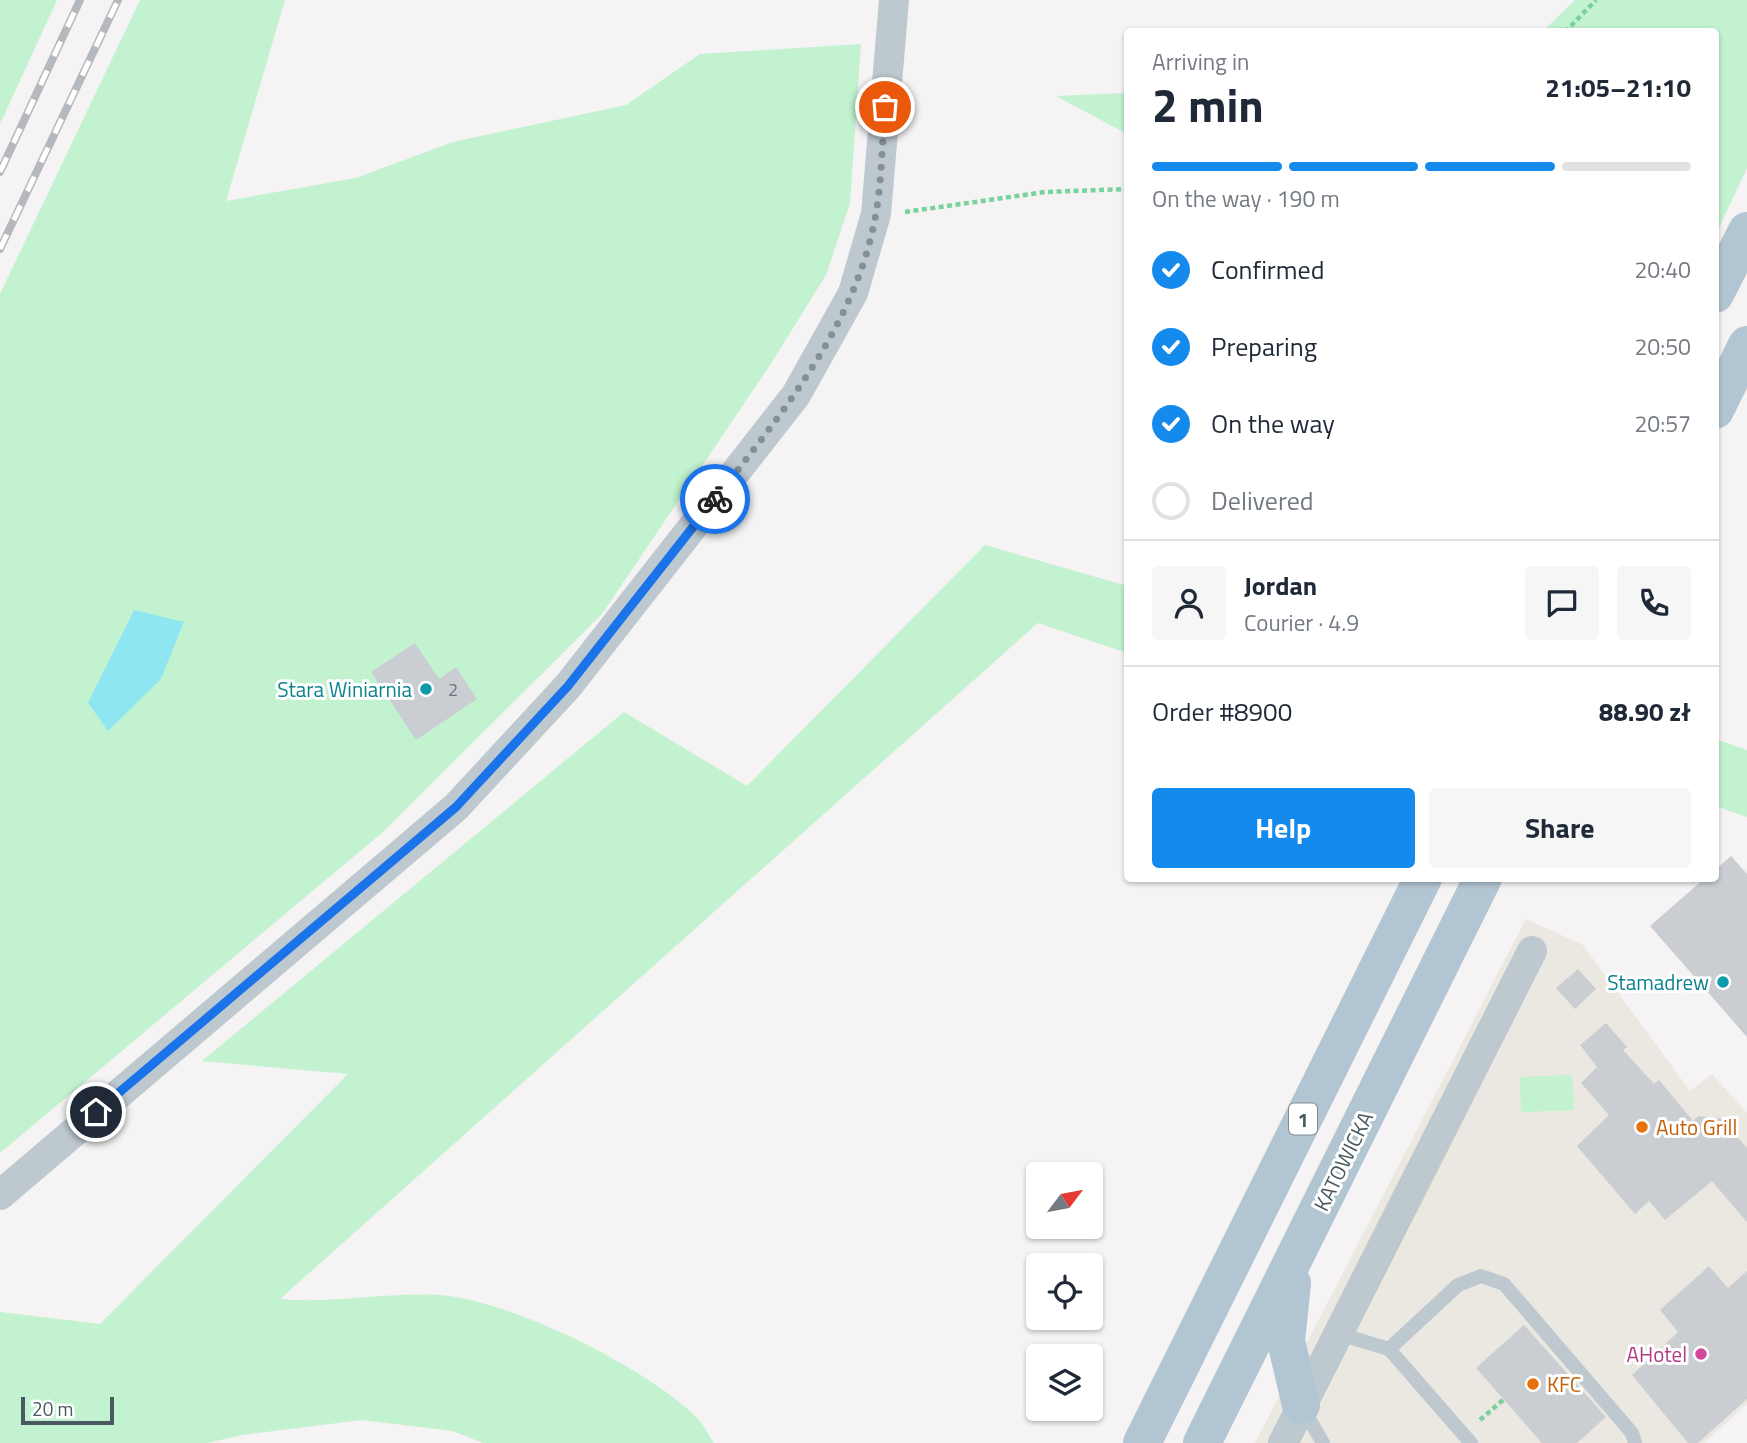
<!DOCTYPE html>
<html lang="en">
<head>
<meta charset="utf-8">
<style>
	:root { --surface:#fff; --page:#f6f6f7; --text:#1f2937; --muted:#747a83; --line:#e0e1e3; --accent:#158aed }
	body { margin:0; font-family:"Titillium Web",sans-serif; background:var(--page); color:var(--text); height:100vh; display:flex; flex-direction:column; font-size:26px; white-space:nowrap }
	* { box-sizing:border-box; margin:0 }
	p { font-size:23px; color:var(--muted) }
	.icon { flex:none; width:38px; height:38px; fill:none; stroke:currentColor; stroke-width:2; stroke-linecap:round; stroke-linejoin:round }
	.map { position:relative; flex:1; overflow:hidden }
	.drawer { position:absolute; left:1124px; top:28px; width:595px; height:854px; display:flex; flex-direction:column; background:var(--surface); border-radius:7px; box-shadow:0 2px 5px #0004 }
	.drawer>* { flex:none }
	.needle { width:46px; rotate:58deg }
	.buttons { position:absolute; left:1026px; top:1162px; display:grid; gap:14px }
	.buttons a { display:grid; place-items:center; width:77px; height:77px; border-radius:7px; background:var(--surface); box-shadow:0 2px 5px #0004; font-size:35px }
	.scale { position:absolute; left:21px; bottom:18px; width:93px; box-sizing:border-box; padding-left:7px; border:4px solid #495961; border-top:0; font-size:19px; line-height:24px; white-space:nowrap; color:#495961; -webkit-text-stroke:5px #fff; paint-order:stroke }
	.pin { position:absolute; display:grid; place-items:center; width:60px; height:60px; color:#fff; margin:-30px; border:4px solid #fff; border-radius:50%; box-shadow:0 2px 7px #0007 }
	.courier { position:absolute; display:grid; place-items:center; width:70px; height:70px; margin:-35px; border:5px solid #1a73e8; border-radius:50%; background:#fff; color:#222; box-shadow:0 2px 9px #0007 }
	.summary em { font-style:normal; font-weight:700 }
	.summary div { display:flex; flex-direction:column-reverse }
	.summary { display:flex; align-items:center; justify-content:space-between; height:119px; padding:0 28px }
	h1 { font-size:46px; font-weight:700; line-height:52px }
	.bar { display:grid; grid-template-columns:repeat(4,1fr); gap:10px 7px; align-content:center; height:84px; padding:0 28px }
	.bar i { height:9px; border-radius:5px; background:var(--line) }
	.bar .current { background:var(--accent) }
	.bar p { grid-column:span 4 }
	.line { display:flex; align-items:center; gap:18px; padding:0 28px; border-top:2px solid var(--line) }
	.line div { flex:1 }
	.round { display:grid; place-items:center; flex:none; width:74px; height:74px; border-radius:7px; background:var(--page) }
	ol { padding:0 28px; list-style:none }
	li { display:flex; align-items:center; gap:21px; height:77px }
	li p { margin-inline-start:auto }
	li .icon { padding:7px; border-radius:50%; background:var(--accent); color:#fff; stroke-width:4 }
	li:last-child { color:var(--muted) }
	li i { width:38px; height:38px; border:4px solid var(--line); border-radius:50% }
	.button { display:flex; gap:14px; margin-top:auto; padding:14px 28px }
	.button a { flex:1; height:80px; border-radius:7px; background:var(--accent); color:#fff; font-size:28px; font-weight:700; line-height:80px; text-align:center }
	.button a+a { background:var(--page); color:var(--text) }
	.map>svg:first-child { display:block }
	.commercial { fill:#ebe7e1 }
	.green { fill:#c2f2cf; fill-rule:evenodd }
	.water { fill:#8ee6f0 }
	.building { fill:#caced2 }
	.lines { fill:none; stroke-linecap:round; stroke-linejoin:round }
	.path { stroke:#78d29c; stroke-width:4.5; stroke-dasharray:5 3.5; stroke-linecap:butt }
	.service { stroke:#bec9cf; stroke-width:14 }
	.minor { stroke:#bec9cf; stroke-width:30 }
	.primary { stroke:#b2c5d2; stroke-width:38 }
	.rail-casing { stroke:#b5b9bd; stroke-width:8 }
	.rail { stroke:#fff; stroke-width:5; stroke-dasharray:16; stroke-linecap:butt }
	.done { stroke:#858f94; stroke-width:7; stroke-dasharray:0 12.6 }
	.route { stroke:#1a73e8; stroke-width:9 }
	.culture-dot { fill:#0f9aa8; stroke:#fff; stroke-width:2.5 }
	.food-dot { fill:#e8710a; stroke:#fff; stroke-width:2.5 }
	.hotel-dot { fill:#d1479c; stroke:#fff; stroke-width:2.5 }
	.labels { text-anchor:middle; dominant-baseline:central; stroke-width:6; stroke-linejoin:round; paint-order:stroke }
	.number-label { font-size:18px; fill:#69767d }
	.shield { fill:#fff; stroke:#808b90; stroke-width:2 }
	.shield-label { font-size:19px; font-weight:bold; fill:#495961 }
	.culture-label { font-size:21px; fill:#0d838f; stroke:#fff; text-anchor:end }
	.food-label { font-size:21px; fill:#c56008; stroke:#fff; text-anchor:start }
	.street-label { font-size:21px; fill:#495961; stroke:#fff }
	.hotel-label { font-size:21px; fill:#b23c85; stroke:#fff; text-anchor:end }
</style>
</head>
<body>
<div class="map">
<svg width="1747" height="1443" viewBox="0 0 1747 1443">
	<rect width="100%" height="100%" fill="#f5f3f3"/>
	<!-- commercial -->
	<polygon class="commercial" points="1526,919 1583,945 1690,1091 1712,1074 1747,1113 1747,1404 1704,1443 1255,1443"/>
	<!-- green -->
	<g class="green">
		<polygon points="0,0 57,0 0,124"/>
		<path d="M140 0H285L226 201 356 178 453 142 626 105 700 54 861 44 850 203 826 275 770 365 602 614 383 832 0 1153V294ZM184 622 161 679 108 730 88 703Z"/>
		<polygon points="1575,0 1747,0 1747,168 1715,236 1715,32 1543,31"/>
		<polygon points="1127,93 1127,134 1056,96"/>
		<path d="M985 545 1127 586V653L1038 623 280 1299C331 1304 387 1292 439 1295 508 1299 647 1368 696 1417 703 1424 708 1434 714 1443H483L453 1431 362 1420 242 1435 207 1443H0V1312L100 1324 348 1074 202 1061 624 712 747 786Z"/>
		<polygon points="1715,739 1747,750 1747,817 1715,806"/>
		<polygon points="1572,1075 1574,1110 1521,1112 1520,1077"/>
	</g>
	<!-- water -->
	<polygon class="water" points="134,610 184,622 161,679 108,731 88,703"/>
	<!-- building -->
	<g class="building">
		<polygon points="415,643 439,679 456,667 477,699 416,740 371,672"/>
		<polygon points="1731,856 1747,874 1747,1037 1650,926 1705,878 1715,878 1715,870"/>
		<polygon points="1578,969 1596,989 1575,1009 1556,988"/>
		<polygon points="1606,1023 1627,1047 1623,1050 1654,1084 1659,1080 1693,1121 1698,1116 1720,1118 1747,1148 1747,1222 1712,1181 1665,1220 1649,1201 1635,1214 1577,1146 1609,1115 1581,1083 1597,1067 1580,1045"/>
		<polygon points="1709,1266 1728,1288 1747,1271 1747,1399 1698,1443 1688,1443 1632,1375 1678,1332 1660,1310"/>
		<polygon points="1524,1325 1606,1417 1577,1443 1542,1443 1476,1368"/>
	</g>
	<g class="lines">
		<!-- path -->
		<g class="path">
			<polyline points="1565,32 1596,0"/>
			<polyline points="905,212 1045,192 1127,189"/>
			<polyline points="1480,1420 1503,1400"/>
		</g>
		<!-- service -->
		<g class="service">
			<polyline points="1339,1334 1389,1349 1471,1443"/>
			<polyline points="1389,1349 1458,1285 1481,1276 1504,1284 1632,1433 1635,1443"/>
			<polyline points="1301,1405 1323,1443"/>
		</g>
		<!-- minor -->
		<g class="minor">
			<polyline points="0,1195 456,807 568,686 796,395 853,293 876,214 894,0"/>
			<polyline points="1283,1443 1532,951"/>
		</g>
		<!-- primary -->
		<g class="primary">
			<polyline points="1715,294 1747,231"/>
			<polyline points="1715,410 1747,345"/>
			<polyline points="1292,1283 1286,1341 1301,1405"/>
			<polyline points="1142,1443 1423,878"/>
			<polyline points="1202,1443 1483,878"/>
		</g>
		<!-- rail casing -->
		<g class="rail-casing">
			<g id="rail">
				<polyline points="0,172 80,0"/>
				<polyline points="0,249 118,0"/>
			</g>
		</g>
		<!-- rail -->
		<use href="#rail" class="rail"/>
	</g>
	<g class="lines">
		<!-- done -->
		<path class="done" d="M715 499C782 413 857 324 876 213 882 179 882 142 885 107"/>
		<!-- route -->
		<polyline class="route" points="96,1112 456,807 568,686 715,499"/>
	</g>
	<!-- markers -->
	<g class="culture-dot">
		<circle cx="426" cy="689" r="7"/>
		<circle cx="1723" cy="982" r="7"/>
	</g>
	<g class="food-dot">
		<circle cx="1642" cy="1127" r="7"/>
		<circle cx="1533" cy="1384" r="7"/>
	</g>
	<circle class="hotel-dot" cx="1701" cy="1354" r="7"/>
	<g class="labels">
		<!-- number labels -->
		<g class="number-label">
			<text x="453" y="689">2</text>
		</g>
		<!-- shield labels -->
		<rect class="shield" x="1289" y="1103.5" width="28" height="31" rx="5"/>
		<g class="shield-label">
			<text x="1303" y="1119">1</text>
		</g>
		<!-- culture labels -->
		<g class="culture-label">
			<text x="412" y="689">Stara Winiarnia</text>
			<text x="1709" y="982">Stamadrew</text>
		</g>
		<!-- food labels -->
		<g class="food-label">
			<text x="1656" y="1127">Auto Grill</text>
			<text x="1547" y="1384">KFC</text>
		</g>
		<!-- street labels -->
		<g class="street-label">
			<text transform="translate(1343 1161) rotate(-64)">KATOWICKA</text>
		</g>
		<!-- hotel labels -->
		<g class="hotel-label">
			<text x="1687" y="1354">AHotel</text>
		</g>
	</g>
</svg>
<div class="buttons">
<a><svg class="needle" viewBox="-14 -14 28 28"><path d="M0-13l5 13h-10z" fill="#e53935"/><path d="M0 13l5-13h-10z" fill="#747a83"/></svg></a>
<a><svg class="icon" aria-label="locate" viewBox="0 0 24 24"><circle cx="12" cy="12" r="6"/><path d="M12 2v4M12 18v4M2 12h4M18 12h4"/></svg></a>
<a><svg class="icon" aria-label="layers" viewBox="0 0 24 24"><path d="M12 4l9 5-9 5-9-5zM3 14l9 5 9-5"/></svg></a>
</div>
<div class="scale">20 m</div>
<div class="pin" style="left:885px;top:107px;background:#ea580c"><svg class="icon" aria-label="bag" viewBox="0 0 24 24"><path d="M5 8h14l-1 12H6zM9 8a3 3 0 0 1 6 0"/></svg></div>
<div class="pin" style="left:96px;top:1112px;background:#1f2937"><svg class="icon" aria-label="home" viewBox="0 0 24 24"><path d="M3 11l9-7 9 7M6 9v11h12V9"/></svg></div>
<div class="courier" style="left:715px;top:499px"><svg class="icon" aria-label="bike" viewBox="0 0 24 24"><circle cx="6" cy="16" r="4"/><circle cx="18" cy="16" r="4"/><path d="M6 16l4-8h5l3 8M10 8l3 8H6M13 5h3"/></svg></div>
<section class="drawer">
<div class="summary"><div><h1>2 min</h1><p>Arriving in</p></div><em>21:05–21:10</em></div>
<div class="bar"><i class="current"></i><i class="current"></i><i class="current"></i><i></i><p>On the way · 190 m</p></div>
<ol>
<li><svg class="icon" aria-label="check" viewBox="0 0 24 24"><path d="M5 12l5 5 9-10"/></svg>Confirmed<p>20:40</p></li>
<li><svg class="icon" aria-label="check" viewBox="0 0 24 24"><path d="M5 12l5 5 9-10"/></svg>Preparing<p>20:50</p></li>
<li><svg class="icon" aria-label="check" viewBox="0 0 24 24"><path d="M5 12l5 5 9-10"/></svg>On the way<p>20:57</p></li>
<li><i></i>Delivered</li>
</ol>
<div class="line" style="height:126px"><a class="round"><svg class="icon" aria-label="person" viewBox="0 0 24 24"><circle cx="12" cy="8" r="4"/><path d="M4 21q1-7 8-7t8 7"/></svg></a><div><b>Jordan</b><p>Courier · 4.9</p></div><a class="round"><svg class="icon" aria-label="chat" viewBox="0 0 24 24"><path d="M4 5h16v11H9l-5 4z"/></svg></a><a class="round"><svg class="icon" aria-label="phone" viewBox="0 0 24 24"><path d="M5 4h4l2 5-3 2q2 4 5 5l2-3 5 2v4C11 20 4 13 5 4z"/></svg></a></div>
<div class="line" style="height:91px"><div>Order #8900</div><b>88.90 zł</b></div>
<div class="button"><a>Help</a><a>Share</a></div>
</section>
</div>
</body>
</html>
